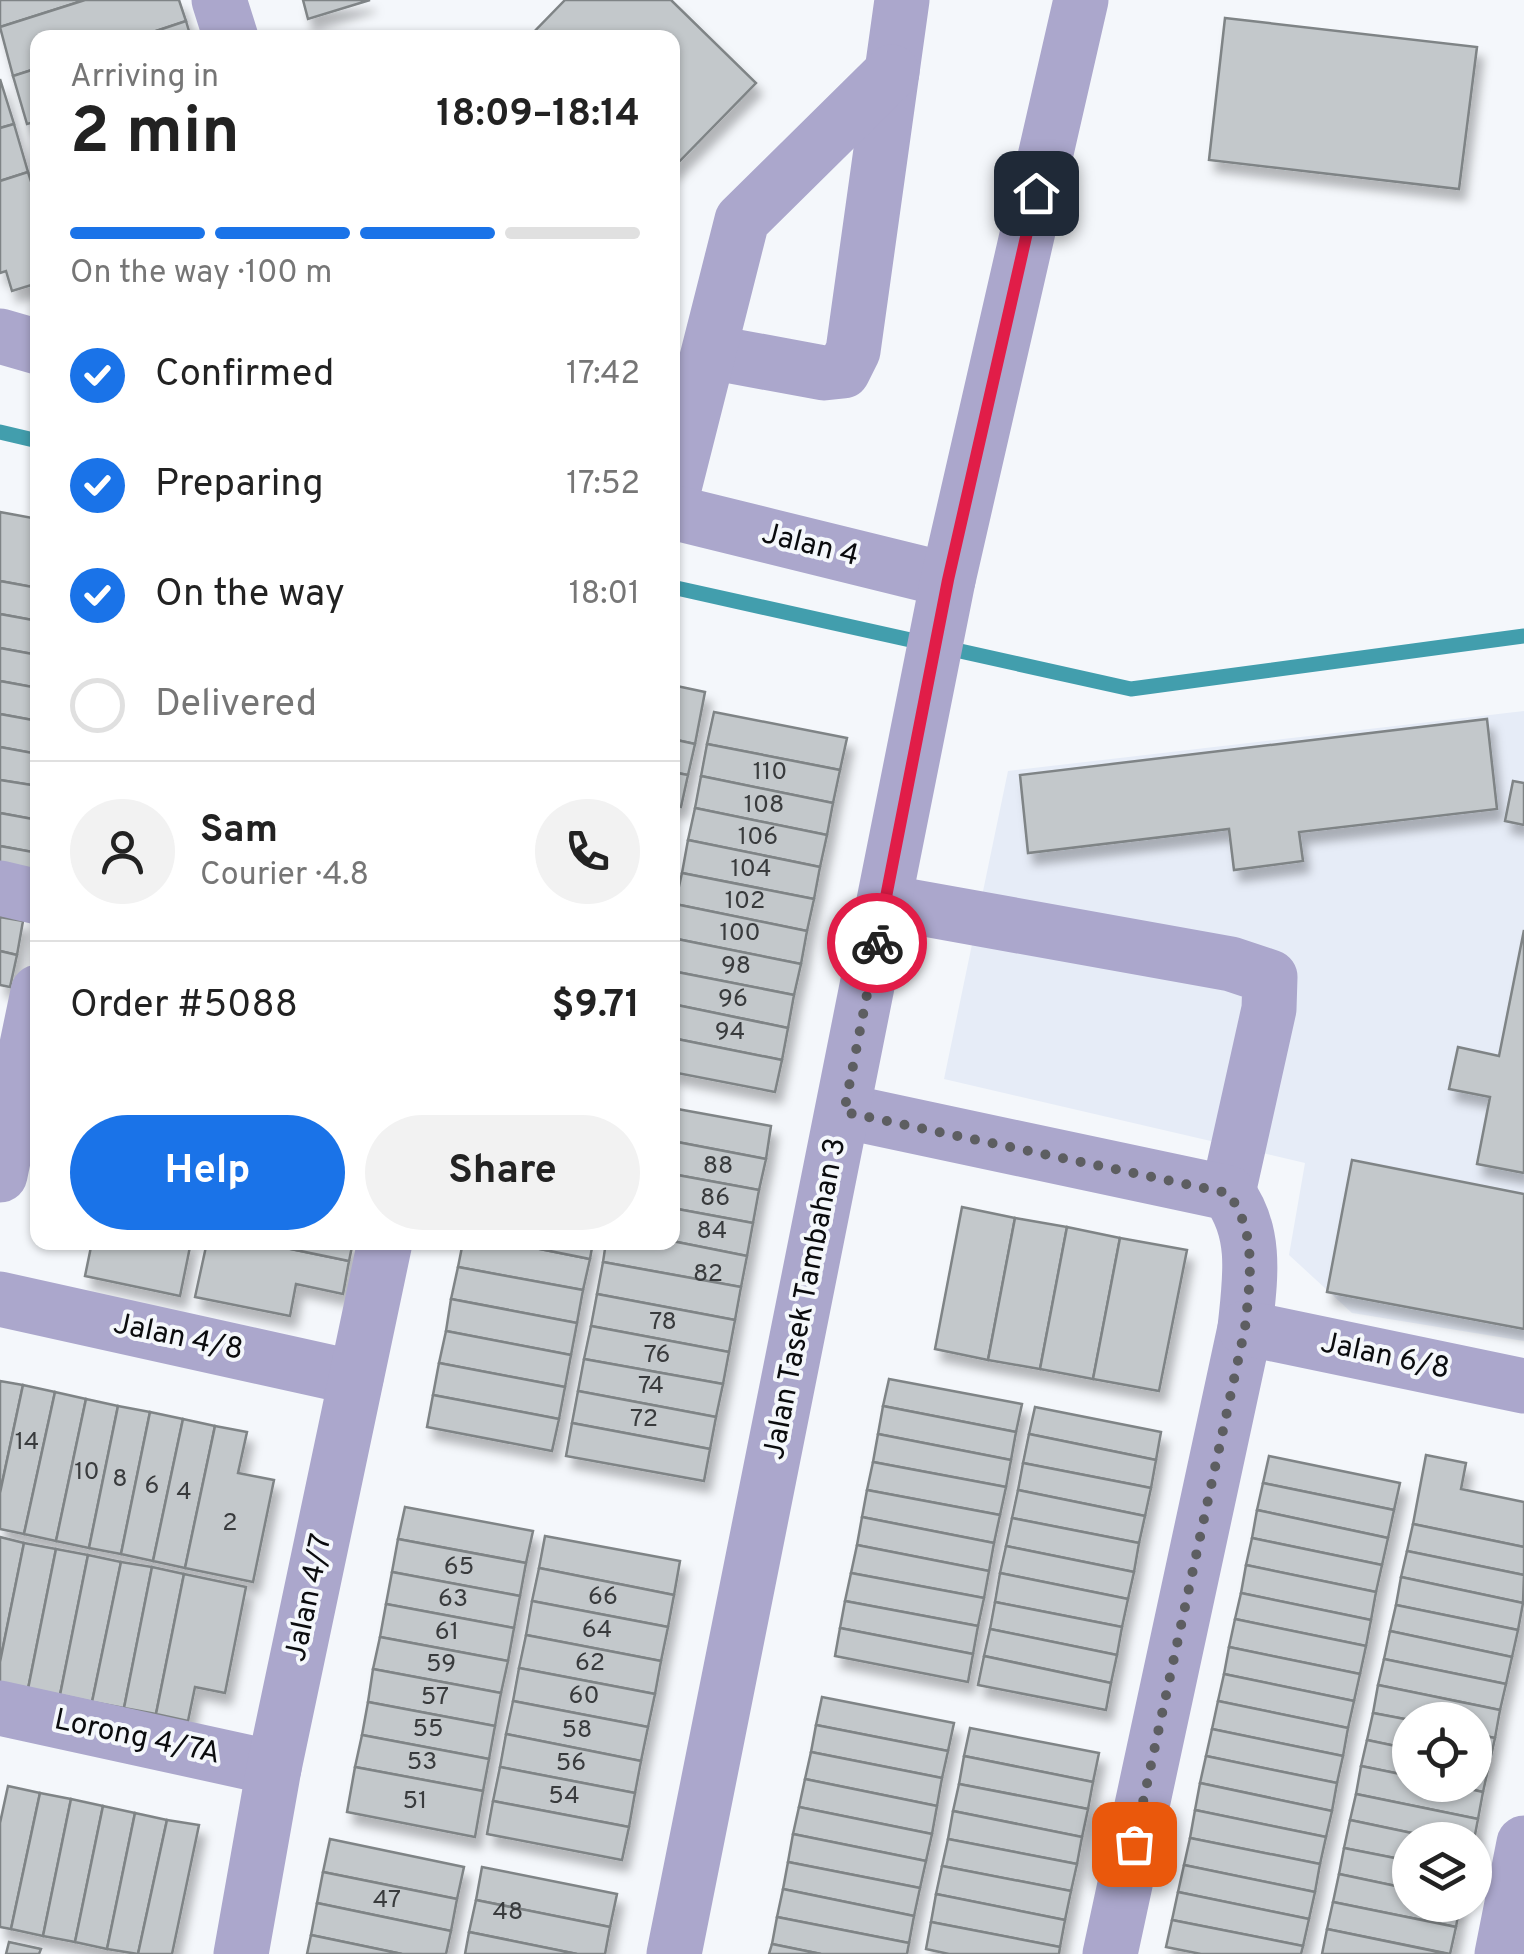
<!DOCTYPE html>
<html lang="en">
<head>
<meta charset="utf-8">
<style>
	:root { --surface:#fff; --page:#f2f2f2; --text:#222; --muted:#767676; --line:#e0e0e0; --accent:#1a73e8 }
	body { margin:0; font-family:Overpass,sans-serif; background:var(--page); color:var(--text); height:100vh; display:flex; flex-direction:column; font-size:38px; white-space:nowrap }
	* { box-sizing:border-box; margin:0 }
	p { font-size:32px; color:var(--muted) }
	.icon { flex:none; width:55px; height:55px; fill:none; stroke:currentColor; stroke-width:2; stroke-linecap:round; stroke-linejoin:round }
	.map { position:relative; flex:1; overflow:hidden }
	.details { position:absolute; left:30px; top:30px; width:650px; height:1220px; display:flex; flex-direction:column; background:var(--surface); border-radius:20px; box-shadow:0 2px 8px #0004 }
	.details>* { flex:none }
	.fabs { position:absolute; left:1392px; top:1702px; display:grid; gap:20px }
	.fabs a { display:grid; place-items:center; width:100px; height:100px; border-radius:50%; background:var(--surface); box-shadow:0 2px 8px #0004; font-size:50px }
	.pin { position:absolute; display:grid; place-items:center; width:85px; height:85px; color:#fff; margin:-42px; border-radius:20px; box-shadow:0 5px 15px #0006 }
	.courier { position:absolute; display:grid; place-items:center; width:100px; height:100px; margin:-50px; border:8px solid #e11d48; border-radius:50%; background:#fff; color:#222; box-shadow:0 2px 12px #0007 }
	.headline em { font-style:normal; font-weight:700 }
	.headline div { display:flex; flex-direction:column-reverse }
	.headline { display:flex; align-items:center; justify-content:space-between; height:170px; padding:0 40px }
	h1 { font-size:65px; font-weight:700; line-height:75px }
	.bar { display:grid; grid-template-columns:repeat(4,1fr); gap:15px 10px; align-content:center; height:120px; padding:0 40px }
	.bar i { height:12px; border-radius:8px; background:var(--line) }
	.bar .selected { background:var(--accent) }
	.bar p { grid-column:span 4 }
	.line { display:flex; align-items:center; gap:25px; padding:0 40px; border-top:2px solid var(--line) }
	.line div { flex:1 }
	.round { display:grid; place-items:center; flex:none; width:105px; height:105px; border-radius:52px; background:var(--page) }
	ol { padding:0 40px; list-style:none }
	li { display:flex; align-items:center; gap:30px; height:110px }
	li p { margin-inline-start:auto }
	li .icon { padding:10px; border-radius:50%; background:var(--accent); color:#fff; stroke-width:4 }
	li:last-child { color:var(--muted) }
	li i { width:55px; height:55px; border:5px solid var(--line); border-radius:50% }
	.button { display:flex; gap:20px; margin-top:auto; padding:20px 40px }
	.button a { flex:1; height:115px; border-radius:60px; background:var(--accent); color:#fff; font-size:40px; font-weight:700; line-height:115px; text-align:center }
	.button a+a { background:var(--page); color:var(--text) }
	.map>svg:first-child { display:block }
	.built { fill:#e6ecf7 }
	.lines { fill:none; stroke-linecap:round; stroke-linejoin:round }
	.stream { stroke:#429ead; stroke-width:15 }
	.building { fill:#c3c8cb; stroke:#7f8486; stroke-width:2.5; filter:url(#shadow) }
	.minor { stroke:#aba7cc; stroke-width:55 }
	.done { stroke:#5d5e61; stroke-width:10; stroke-dasharray:0 18 }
	.route { stroke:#e11d48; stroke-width:12 }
	.labels { text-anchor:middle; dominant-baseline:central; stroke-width:8; stroke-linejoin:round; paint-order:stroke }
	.number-label { font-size:25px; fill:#393b3d }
	.street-label { font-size:30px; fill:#0b0c0e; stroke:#f4f7fb }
</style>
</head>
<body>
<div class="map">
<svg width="1524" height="1954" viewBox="0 0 1524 1954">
	<defs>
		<filter id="shadow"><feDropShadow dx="6" dy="11" stdDeviation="5" flood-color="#0004"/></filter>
	</defs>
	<rect width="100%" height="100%" fill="#f4f7fb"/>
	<!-- built -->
	<polygon class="built" points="1524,711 1524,1341 1352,1313 1289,1255 1305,1163 944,1079 1008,771"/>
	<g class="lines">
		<!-- stream -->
		<g class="stream">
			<polyline points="0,432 38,441"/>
			<polyline points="672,587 1131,689 1524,636"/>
		</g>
	</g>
	<!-- building -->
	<g class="building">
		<polygon points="0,0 85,0 0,27"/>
		<polygon points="85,0 179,0 186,21 135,38 38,38 38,68 13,76 0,27"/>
		<polygon points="303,0 370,0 308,19"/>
		<polygon points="565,0 671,0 756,83 672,169 672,38 528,38"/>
		<polygon points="1225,18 1477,47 1459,189 1209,160"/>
		<polygon points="186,21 191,38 135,38"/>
		<polygon points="38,68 38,121 27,124 13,76"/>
		<polygon points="0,79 14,124 0,128"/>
		<polygon points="14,124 28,172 0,181 0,128"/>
		<polygon points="28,172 38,203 38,283 12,291 6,271 0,273 0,181"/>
		<polygon points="0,512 38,519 38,588 0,581"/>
		<polygon points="0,581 38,588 38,621 0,614"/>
		<polygon points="0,614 38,621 38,655 0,648"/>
		<polygon points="0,648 38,655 38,688 0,681"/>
		<polygon points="0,681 38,688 38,721 0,714"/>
		<polygon points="672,685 705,692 695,744 672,739"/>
		<polygon points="714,712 847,738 840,770 707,744"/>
		<polygon points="0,714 38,721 38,754 0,747"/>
		<polygon points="1487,719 1497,809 1299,832 1303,861 1234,870 1229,829 1028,853 1020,775"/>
		<polygon points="672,739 695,744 688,775 672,772"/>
		<polygon points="707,744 840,770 833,803 701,776"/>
		<polygon points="0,747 38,754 38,786 0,780"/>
		<polygon points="672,772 688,775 681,807 672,805"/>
		<polygon points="701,776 833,803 827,835 695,808"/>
		<polygon points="0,780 38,786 38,820 0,813"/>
		<polygon points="1513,781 1524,783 1524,825 1505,821"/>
		<polygon points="695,808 827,835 820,867 688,840"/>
		<polygon points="0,813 38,820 38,853 0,846"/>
		<polygon points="688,840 820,867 814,899 682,873"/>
		<polygon points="0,846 38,853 38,873 0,879"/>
		<polygon points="682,873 814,899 807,931 675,904"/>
		<polygon points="675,904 807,931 801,964 672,938"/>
		<polygon points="0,917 23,921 17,955 0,951"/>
		<polygon points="1524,930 1524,1173 1477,1164 1490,1097 1449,1089 1458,1047 1499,1056"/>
		<polygon points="672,938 801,964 794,995 672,971"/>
		<polygon points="0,951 17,955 10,987 0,985"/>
		<polygon points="672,971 794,995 788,1028 672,1004"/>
		<polygon points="672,1004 788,1028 782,1060 672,1038"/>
		<polygon points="672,1038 782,1060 775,1092 672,1072"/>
		<polygon points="672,1108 771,1126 766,1159 672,1141"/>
		<polygon points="672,1141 766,1159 759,1190 672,1174"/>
		<polygon points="1352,1160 1524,1194 1524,1329 1327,1292"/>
		<polygon points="672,1174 759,1190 753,1223 672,1208"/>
		<polygon points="962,1207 1015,1218 988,1360 935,1349"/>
		<polygon points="672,1208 753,1223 747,1256 672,1241"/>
		<polygon points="1015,1218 1067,1227 1040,1369 988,1360"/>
		<polygon points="1067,1227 1120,1238 1093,1379 1040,1369"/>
		<polygon points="1120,1238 1187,1250 1159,1391 1093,1379"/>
		<polygon points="672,1241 747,1256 741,1287 603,1262 606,1242"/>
		<polygon points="92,1242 191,1242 180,1296 85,1276"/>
		<polygon points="207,1242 257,1242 349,1261 343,1294 296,1284 290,1316 195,1297"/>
		<polygon points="257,1242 353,1242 349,1261"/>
		<polygon points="463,1242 505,1242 590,1259 583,1290 458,1267"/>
		<polygon points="505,1242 593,1242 590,1259"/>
		<polygon points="603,1262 741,1287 735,1320 597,1294"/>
		<polygon points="458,1267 583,1290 577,1323 451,1299"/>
		<polygon points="597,1294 735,1320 729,1352 591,1326"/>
		<polygon points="451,1299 577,1323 571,1355 446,1331"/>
		<polygon points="591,1326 729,1352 723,1384 584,1359"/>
		<polygon points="446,1331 571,1355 565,1387 439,1363"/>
		<polygon points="584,1359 723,1384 716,1417 578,1391"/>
		<polygon points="439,1363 565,1387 559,1419 433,1395"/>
		<polygon points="889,1379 1022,1404 1016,1432 883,1406"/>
		<polygon points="0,1381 23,1385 0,1493"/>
		<polygon points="23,1385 55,1392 24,1534 0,1529 0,1493"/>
		<polygon points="578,1391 716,1417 710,1449 572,1423"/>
		<polygon points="55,1392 86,1399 56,1541 24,1534"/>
		<polygon points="433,1395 559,1419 552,1451 427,1427"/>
		<polygon points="86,1399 118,1406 89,1548 56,1541"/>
		<polygon points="118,1406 150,1412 121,1554 89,1548"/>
		<polygon points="883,1406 1016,1432 1011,1460 878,1434"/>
		<polygon points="1035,1407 1161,1432 1156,1460 1029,1434"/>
		<polygon points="150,1412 183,1419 153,1561 121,1554"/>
		<polygon points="183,1419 215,1426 185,1568 153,1561"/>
		<polygon points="572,1423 710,1449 704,1481 566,1456"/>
		<polygon points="215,1426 247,1432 238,1473 274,1480 253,1582 185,1568"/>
		<polygon points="878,1434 1011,1460 1006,1487 873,1462"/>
		<polygon points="1029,1434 1156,1460 1151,1488 1023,1463"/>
		<polygon points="1426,1455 1466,1463 1461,1489 1524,1502 1524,1547 1413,1524"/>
		<polygon points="1269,1456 1400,1483 1394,1510 1263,1483"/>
		<polygon points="873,1462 1006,1487 1000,1515 867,1490"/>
		<polygon points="1023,1463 1151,1488 1145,1516 1018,1490"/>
		<polygon points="1263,1483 1394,1510 1388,1538 1257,1510"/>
		<polygon points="867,1490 1000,1515 994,1543 862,1517"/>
		<polygon points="1018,1490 1145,1516 1139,1543 1012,1518"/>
		<polygon points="405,1507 533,1531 526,1563 398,1539"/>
		<polygon points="1257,1510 1388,1538 1382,1565 1252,1538"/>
		<polygon points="862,1517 994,1543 989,1571 857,1545"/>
		<polygon points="1012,1518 1139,1543 1134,1572 1006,1546"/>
		<polygon points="1413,1524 1524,1547 1524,1575 1407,1551"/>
		<polygon points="545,1536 680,1561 674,1595 539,1568"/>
		<polygon points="0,1537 24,1543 0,1662"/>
		<polygon points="1252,1538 1382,1565 1376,1592 1246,1565"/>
		<polygon points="398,1539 526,1563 520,1596 392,1572"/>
		<polygon points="24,1543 56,1549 28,1689 0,1683 0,1662"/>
		<polygon points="857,1545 989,1571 984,1598 851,1573"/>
		<polygon points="1006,1546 1134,1572 1128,1599 1000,1573"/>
		<polygon points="56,1549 88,1555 60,1695 28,1689"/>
		<polygon points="1407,1551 1524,1575 1523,1603 1401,1577"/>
		<polygon points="88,1555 121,1562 92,1702 60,1695"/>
		<polygon points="121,1562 152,1567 124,1708 92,1702"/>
		<polygon points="1246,1565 1376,1592 1371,1620 1241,1593"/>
		<polygon points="152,1567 184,1574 156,1714 124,1708"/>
		<polygon points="539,1568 674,1595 668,1627 532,1601"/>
		<polygon points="392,1572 520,1596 514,1628 386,1604"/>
		<polygon points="851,1573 984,1598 978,1626 845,1601"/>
		<polygon points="1000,1573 1128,1599 1122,1627 995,1602"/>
		<polygon points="184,1574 246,1587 225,1693 195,1687 188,1721 156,1714"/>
		<polygon points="1401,1577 1523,1603 1518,1630 1396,1605"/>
		<polygon points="1241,1593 1371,1620 1366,1646 1235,1619"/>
		<polygon points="532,1601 668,1627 661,1661 526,1635"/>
		<polygon points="845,1601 978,1626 973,1654 840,1628"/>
		<polygon points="995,1602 1122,1627 1117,1655 990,1629"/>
		<polygon points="386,1604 514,1628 508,1661 380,1637"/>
		<polygon points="1396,1605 1518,1630 1512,1657 1390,1631"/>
		<polygon points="1235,1619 1366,1646 1360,1674 1229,1647"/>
		<polygon points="840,1628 973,1654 968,1682 835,1656"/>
		<polygon points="990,1629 1117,1655 1111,1683 984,1656"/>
		<polygon points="1390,1631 1512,1657 1506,1684 1384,1659"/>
		<polygon points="526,1635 661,1661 655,1694 519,1668"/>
		<polygon points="380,1637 508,1661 501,1693 373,1669"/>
		<polygon points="1229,1647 1360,1674 1354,1701 1224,1674"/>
		<polygon points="984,1656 1111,1683 1106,1710 978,1685"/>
		<polygon points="1384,1659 1506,1684 1500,1710 1378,1685"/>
		<polygon points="519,1668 655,1694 648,1727 513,1701"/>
		<polygon points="373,1669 501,1693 495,1726 368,1702"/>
		<polygon points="1224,1674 1354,1701 1348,1728 1218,1701"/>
		<polygon points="1378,1685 1500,1710 1495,1738 1475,1734 1475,1720 1410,1720 1373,1713"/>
		<polygon points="822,1697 954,1723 948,1751 816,1725"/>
		<polygon points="513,1701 648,1727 641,1761 506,1734"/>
		<polygon points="1218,1701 1348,1728 1343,1756 1212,1729"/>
		<polygon points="368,1702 495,1726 489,1759 362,1735"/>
		<polygon points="1373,1713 1410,1720 1410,1749 1367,1740"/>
		<polygon points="816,1725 948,1751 942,1778 811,1752"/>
		<polygon points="970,1728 1099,1753 1093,1782 964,1756"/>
		<polygon points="1212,1729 1343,1756 1337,1783 1206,1756"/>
		<polygon points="506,1734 641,1761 635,1793 500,1767"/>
		<polygon points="1475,1734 1495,1738 1489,1765 1475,1762"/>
		<polygon points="362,1735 489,1759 483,1791 355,1767"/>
		<polygon points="1367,1740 1410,1749 1410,1776 1361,1766"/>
		<polygon points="811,1752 942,1778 937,1806 805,1779"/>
		<polygon points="964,1756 1093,1782 1088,1809 959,1784"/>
		<polygon points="1206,1756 1337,1783 1332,1811 1200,1783"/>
		<polygon points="1475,1762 1489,1765 1483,1792 1451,1785 1475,1785"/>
		<polygon points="1361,1766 1410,1776 1410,1785 1451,1785 1483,1792 1478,1819 1356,1794"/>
		<polygon points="355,1767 483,1791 475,1837 347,1812"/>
		<polygon points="500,1767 635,1793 629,1827 493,1801"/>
		<polygon points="805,1779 937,1806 932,1834 799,1807"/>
		<polygon points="1200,1783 1332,1811 1326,1837 1195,1810"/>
		<polygon points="959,1784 1088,1809 1082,1837 953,1811"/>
		<polygon points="8,1786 40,1793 11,1929 0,1927 0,1823"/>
		<polygon points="40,1793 71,1799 43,1936 11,1929"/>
		<polygon points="1356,1794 1478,1819 1474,1840 1445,1840 1350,1820"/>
		<polygon points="71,1799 103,1806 75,1942 43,1936"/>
		<polygon points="493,1801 629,1827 622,1860 487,1834"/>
		<polygon points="103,1806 135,1813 107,1949 75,1942"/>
		<polygon points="799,1807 932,1834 926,1861 793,1834"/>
		<polygon points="1195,1810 1326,1837 1320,1864 1190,1838"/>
		<polygon points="953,1811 1082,1837 1077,1864 948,1839"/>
		<polygon points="135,1813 167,1820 138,1954 107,1949"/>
		<polygon points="167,1820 199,1825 172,1954 138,1954"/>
		<polygon points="1350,1820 1445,1840 1410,1840 1410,1861 1344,1848"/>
		<polygon points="793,1834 926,1861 920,1888 788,1862"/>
		<polygon points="1190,1838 1320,1864 1315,1892 1184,1865"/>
		<polygon points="330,1839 464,1867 457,1899 323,1872"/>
		<polygon points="948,1839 1077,1864 1071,1891 942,1866"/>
		<polygon points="1344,1848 1410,1861 1410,1889 1339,1874"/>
		<polygon points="788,1862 920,1888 914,1916 783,1889"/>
		<polygon points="1184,1865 1315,1892 1309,1919 1178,1892"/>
		<polygon points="942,1866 1071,1891 1065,1920 936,1894"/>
		<polygon points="482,1867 617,1894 610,1927 476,1900"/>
		<polygon points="323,1872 457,1899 451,1931 317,1903"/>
		<polygon points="1339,1874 1410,1889 1410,1905 1460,1905 1456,1927 1333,1902"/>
		<polygon points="783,1889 914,1916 909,1943 777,1917"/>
		<polygon points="1178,1892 1309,1919 1303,1946 1172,1920"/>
		<polygon points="936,1894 1065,1920 1060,1947 931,1922"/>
		<polygon points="476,1900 610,1927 605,1954 577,1954 469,1932"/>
		<polygon points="1333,1902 1456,1927 1450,1954 1327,1929"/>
		<polygon points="317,1903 451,1931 446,1954 402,1954 311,1935"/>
		<polygon points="777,1917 909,1943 907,1954 821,1954 772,1944"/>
		<polygon points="1172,1920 1303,1946 1301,1954 1201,1954 1166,1947"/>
		<polygon points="931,1922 1060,1947 1059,1954 949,1954 926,1949"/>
		<polygon points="1327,1929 1448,1954 1322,1954"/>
		<polygon points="469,1932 577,1954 465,1954"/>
		<polygon points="311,1935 402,1954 307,1954"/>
		<polygon points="9,1942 41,1949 39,1954 6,1954"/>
		<polygon points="772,1944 821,1954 769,1954"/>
	</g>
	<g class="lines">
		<!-- minor -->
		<g class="minor">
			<polyline points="219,0 231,38"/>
			<polyline points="0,336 38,347"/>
			<polyline points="710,352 824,373 843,371 853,351 902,0"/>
			<polyline points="672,496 742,220 892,72"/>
			<polyline points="672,512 948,580"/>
			<polyline points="0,888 38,897"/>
			<polyline points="886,902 1231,964 1270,977 1269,1009 1228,1193"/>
			<path d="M843 1111 1228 1193C1258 1233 1250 1280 1245 1328L1110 1954"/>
			<polyline points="0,1175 38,992"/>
			<polyline points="0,1299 356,1378"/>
			<polyline points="1245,1328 1524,1386"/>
			<polyline points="0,1708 274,1768"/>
			<polyline points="241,1954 274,1768 385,1242"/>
			<polyline points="674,1954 948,580 1081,0"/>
			<polyline points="1502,1954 1524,1843"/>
		</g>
	</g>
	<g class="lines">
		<!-- done -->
		<path class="done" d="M877 943 844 1112 1228 1193C1258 1233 1250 1280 1245 1328L1134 1844"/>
		<!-- route -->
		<polyline class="route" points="877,943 948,580 1036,193"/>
	</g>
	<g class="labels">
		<!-- number labels -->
		<g class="number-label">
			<text x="770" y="773">110</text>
			<text x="764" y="806">108</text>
			<text x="758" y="838">106</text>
			<text x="751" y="870">104</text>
			<text x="745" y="902">102</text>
			<text x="740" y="934">100</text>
			<text x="736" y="967">98</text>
			<text x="733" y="1000">96</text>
			<text x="730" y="1033">94</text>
			<text x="718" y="1167">88</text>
			<text x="715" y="1199">86</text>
			<text x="712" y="1232">84</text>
			<text x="708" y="1275">82</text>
			<text x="663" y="1323">78</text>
			<text x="657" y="1356">76</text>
			<text x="651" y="1387">74</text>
			<text x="644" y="1420">72</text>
			<text x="27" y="1443">14</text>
			<text x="87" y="1473">10</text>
			<text x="120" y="1480">8</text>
			<text x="152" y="1487">6</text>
			<text x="184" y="1493">4</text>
			<text x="230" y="1524">2</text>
			<text x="459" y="1568">65</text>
			<text x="603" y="1598">66</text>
			<text x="453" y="1600">63</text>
			<text x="597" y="1631">64</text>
			<text x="447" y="1633">61</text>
			<text x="590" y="1664">62</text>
			<text x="441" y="1665">59</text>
			<text x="584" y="1697">60</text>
			<text x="435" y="1698">57</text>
			<text x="428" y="1730">55</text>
			<text x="577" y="1731">58</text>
			<text x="422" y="1763">53</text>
			<text x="571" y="1764">56</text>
			<text x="564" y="1797">54</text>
			<text x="415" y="1802">51</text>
			<text x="387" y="1901">47</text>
			<text x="508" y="1913">48</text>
		</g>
		<!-- street labels -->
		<g class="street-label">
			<text transform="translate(810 546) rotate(14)">Jalan 4</text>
			<text transform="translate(806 1299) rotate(-79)">Jalan Tasek Tambahan 3</text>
			<text transform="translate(178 1338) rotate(12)">Jalan 4/8</text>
			<text transform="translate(1385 1357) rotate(12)">Jalan 6/8</text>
			<text transform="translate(310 1598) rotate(-78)">Jalan 4/7</text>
			<text transform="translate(137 1738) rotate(12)">Lorong 4/7A</text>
		</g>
	</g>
</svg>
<div class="fabs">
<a><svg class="icon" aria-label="locate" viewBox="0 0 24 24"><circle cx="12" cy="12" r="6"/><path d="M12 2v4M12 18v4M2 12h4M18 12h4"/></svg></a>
<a><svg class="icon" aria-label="layers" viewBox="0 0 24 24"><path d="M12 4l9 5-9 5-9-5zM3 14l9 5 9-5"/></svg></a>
</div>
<div class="pin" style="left:1134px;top:1844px;background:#ea580c"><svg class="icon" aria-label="bag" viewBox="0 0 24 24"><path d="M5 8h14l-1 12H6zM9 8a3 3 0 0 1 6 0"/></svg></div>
<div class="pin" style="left:1036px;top:193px;background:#1f2937"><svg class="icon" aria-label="home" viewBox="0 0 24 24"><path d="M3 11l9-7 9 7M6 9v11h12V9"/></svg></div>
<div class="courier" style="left:877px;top:943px"><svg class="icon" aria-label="bike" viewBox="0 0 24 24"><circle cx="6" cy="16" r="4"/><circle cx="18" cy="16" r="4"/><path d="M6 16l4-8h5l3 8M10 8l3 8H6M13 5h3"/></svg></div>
<section class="details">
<div class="headline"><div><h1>2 min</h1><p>Arriving in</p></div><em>18:09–18:14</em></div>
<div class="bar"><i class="selected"></i><i class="selected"></i><i class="selected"></i><i></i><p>On the way · 100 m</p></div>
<ol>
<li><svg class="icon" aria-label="check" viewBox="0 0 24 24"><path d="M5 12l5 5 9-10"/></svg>Confirmed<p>17:42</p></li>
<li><svg class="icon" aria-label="check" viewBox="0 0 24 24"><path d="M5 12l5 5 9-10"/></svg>Preparing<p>17:52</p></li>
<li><svg class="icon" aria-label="check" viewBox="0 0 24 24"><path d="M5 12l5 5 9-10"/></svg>On the way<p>18:01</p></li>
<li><i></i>Delivered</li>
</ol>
<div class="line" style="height:180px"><a class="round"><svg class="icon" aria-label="person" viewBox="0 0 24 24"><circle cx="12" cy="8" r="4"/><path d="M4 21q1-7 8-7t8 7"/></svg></a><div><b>Sam</b><p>Courier · 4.8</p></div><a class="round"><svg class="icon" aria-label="phone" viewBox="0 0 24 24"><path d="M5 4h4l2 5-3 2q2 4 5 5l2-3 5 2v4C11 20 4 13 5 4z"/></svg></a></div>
<div class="line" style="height:130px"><div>Order #5088</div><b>$9.71</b></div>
<div class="button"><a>Help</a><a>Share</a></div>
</section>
</div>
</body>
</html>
